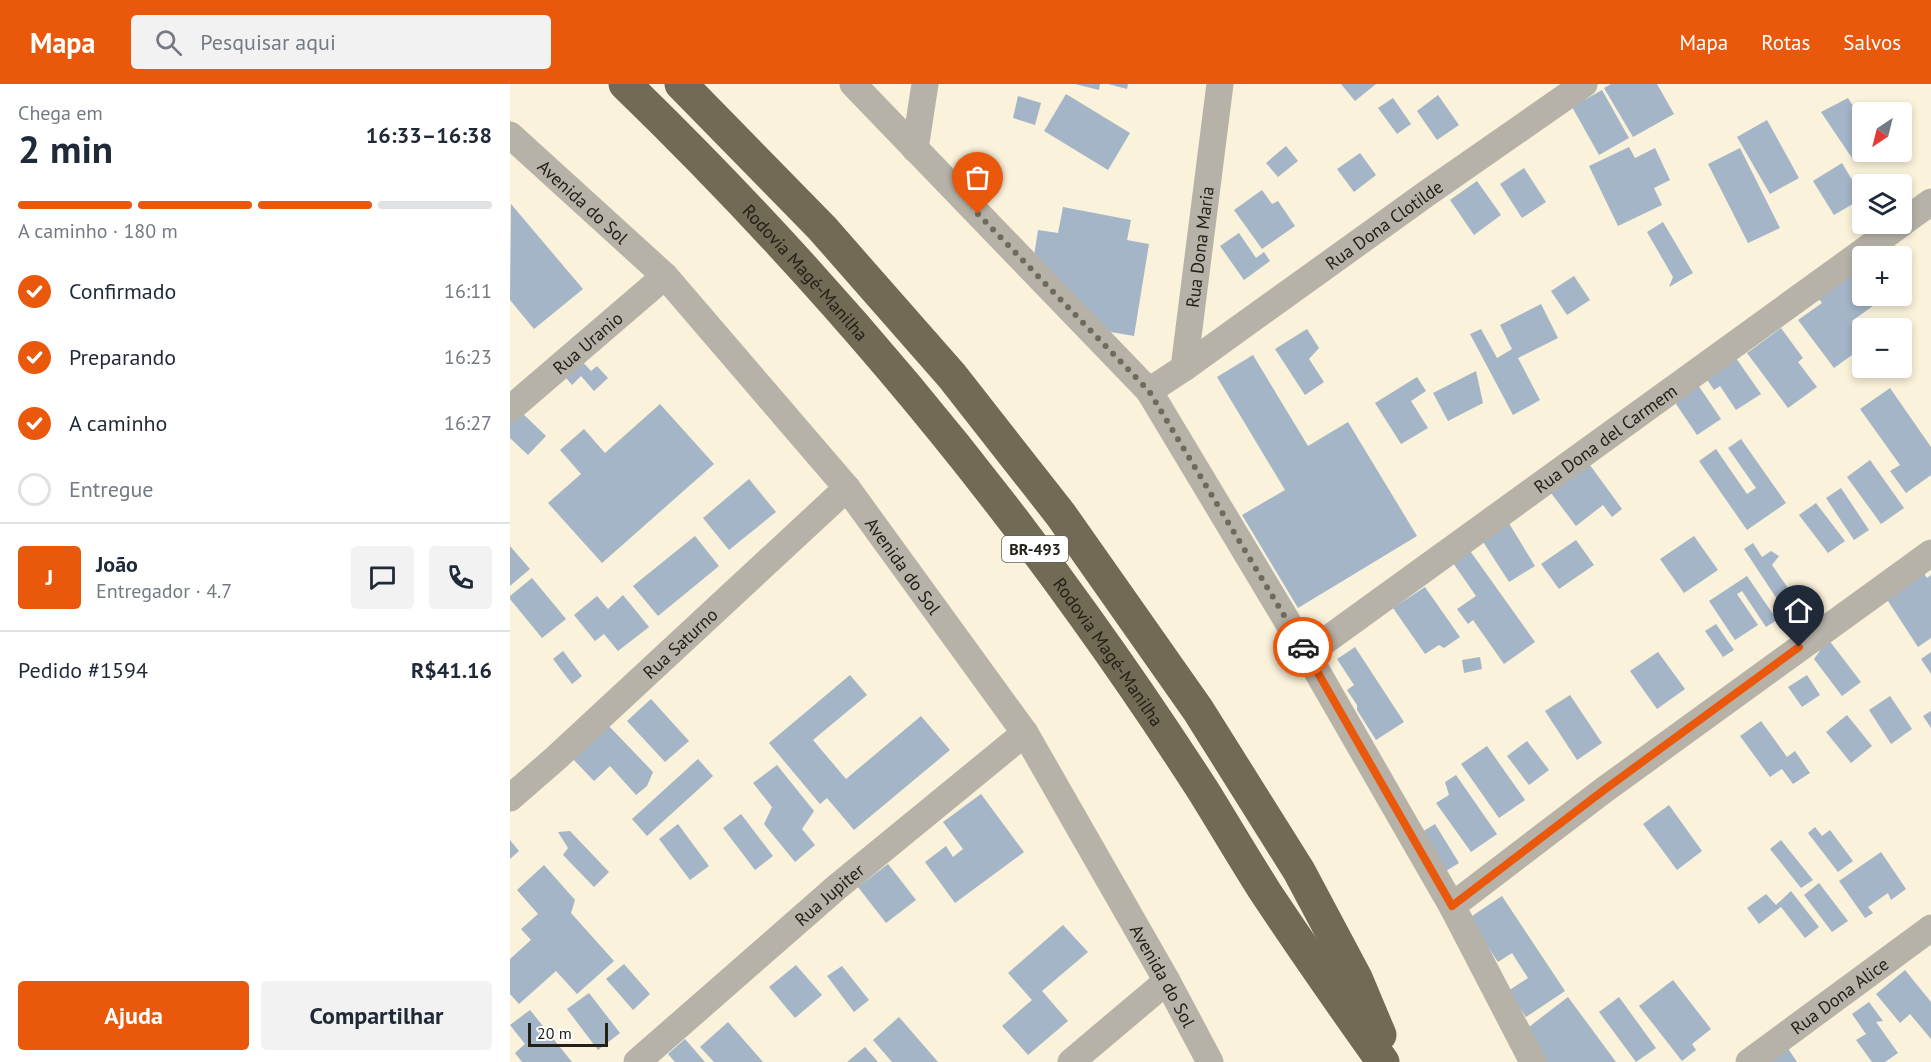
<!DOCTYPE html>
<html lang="pt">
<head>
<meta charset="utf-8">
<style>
	:root { --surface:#fff; --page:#f2f2f3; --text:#1f2937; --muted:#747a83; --line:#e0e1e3; --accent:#ea580c }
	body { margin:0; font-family:"PT Sans",sans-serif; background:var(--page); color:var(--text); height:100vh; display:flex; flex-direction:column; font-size:22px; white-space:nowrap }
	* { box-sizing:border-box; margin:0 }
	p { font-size:20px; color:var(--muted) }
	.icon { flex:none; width:33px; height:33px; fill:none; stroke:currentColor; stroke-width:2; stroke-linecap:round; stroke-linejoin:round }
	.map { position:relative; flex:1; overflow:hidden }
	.sheet { display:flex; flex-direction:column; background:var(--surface); width:510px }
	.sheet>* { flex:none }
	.needle { width:39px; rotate:215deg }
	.buttons { position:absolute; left:1342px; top:18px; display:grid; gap:12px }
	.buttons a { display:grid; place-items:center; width:60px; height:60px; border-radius:6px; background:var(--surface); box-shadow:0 3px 9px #0003; font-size:30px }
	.scale { position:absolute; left:18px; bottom:15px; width:80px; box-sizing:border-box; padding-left:6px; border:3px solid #232018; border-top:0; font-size:16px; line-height:21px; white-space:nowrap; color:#232018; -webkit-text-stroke:4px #fff; paint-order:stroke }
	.pin { position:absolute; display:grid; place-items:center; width:51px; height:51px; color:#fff; margin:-62px -26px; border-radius:50% 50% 50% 0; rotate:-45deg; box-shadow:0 0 6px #0007 }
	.pin .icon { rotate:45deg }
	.courier { position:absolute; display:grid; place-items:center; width:60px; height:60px; margin:-30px; border:4px solid #ea580c; border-radius:50%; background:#fff; color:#222; box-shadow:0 2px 8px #0007 }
	.headline em { font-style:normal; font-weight:700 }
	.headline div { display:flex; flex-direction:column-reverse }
	.headline { display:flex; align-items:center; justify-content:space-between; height:102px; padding:0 18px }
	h1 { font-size:39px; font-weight:700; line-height:45px }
	.bar { display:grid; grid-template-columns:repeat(4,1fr); gap:9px 6px; align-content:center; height:72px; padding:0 18px }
	.bar i { height:8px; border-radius:4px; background:var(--line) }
	.bar .current { background:var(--accent) }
	.bar p { grid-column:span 4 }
	.line { display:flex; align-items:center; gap:15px; padding:0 18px; border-top:2px solid var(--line) }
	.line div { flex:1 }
	.round { display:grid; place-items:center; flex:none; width:63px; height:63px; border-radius:6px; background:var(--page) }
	ol { padding:0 18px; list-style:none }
	li { display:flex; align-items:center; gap:18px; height:66px }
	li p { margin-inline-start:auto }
	li .icon { padding:6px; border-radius:50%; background:var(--accent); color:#fff; stroke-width:4 }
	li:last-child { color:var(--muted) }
	li i { width:33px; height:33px; border:3px solid var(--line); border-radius:50% }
	.action { display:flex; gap:12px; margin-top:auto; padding:12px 18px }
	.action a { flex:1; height:69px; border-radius:6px; background:var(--accent); color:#fff; font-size:24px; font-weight:700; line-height:69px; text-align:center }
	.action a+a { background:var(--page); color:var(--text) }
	header { display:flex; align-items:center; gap:36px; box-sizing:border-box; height:84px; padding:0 30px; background:var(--accent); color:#fff }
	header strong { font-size:28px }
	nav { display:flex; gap:33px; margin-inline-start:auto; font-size:21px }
	.search { width:420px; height:54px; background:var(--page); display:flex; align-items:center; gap:15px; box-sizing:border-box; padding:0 21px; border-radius:6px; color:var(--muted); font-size:22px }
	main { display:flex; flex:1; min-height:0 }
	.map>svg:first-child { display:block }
	.building { fill:#a4b5c8 }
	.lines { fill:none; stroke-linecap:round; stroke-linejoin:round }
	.minor { stroke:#b6b2a8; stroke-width:27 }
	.highway { stroke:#716a55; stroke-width:33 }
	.done { stroke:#6e6a5c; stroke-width:6; stroke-dasharray:0 10.8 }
	.route { stroke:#ea580c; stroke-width:8 }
	.labels { text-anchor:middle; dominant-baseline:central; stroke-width:6; stroke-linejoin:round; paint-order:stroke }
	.shield { fill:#fff; stroke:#65635d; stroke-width:1.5 }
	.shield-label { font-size:16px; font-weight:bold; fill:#232018 }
	.street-label { font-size:18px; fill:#232018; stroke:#fff }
</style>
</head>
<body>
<header>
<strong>Mapa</strong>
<div class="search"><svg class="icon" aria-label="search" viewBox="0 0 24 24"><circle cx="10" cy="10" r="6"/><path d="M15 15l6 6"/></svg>Pesquisar aqui</div>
<nav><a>Mapa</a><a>Rotas</a><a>Salvos</a></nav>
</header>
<main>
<section class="sheet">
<div class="headline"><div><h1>2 min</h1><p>Chega em</p></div><em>16:33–16:38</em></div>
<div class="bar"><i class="current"></i><i class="current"></i><i class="current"></i><i></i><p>A caminho · 180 m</p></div>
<ol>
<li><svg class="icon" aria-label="check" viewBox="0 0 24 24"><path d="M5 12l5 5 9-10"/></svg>Confirmado<p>16:11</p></li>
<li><svg class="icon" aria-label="check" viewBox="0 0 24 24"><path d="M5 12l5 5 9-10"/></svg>Preparando<p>16:23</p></li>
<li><svg class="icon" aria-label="check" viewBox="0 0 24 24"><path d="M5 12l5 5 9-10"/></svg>A caminho<p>16:27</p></li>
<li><i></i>Entregue</li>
</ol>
<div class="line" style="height:108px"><b class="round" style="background:var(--accent);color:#fff">J</b><div><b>João</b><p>Entregador · 4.7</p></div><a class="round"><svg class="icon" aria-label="chat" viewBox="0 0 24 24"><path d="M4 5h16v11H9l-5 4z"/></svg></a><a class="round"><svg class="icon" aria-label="phone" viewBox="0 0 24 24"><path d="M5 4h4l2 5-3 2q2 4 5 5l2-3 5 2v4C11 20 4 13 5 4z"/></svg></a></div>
<div class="line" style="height:78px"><div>Pedido #1594</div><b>R$41.16</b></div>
<div class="action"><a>Ajuda</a><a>Compartilhar</a></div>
</section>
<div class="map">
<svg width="1421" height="978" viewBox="0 0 1421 978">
	<rect width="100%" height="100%" fill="#faf2da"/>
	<!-- building -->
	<g class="building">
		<polygon points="565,0 590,0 589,6"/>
		<polygon points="598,0 618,0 617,5"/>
		<polygon points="831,0 866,0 845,17"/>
		<polygon points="1101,0 1147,0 1164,30 1123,53 1094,4"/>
		<polygon points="1092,6 1119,54 1089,71 1062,23"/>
		<polygon points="556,10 620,49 598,86 534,47"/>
		<polygon points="928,11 949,41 927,56 907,27"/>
		<polygon points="508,12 531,19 525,41 503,34"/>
		<polygon points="883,14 901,40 887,50 868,24"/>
		<polygon points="1338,14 1353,38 1353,68 1357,68 1342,74 1311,28"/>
		<polygon points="1257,36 1289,94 1260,110 1227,53"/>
		<polygon points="776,62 788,77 768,93 756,79"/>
		<polygon points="1119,63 1125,74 1145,64 1160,96 1144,104 1152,121 1108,142 1079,82"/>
		<polygon points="1230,64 1270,144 1238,159 1198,80"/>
		<polygon points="850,69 866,91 844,108 827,85"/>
		<polygon points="1332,79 1353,114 1324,131 1303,97"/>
		<polygon points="1014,84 1036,118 1012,134 990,100"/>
		<polygon points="967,97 991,131 964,151 940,116"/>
		<polygon points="752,106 762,120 768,117 785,142 752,165 724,126"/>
		<polygon points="1,120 73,205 24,245 0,216"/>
		<polygon points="553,123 621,136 617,156 639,160 624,252 595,247 524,172 528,146 548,149"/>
		<polygon points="1153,138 1183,189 1159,203 1163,193 1137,148"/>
		<polygon points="729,149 746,174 754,168 760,177 734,196 710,162"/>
		<polygon points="1344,188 1353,200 1353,212 1361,212 1367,219 1342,237 1353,253 1353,263 1324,284 1288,236 1312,219 1308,214"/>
		<polygon points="1064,192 1080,216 1057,231 1041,207"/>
		<polygon points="1031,220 1048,254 1008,274 1030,316 1003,331 960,250 971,245 987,274 1002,265 990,241"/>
		<polygon points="1271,244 1293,274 1288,278 1307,303 1278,324 1237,269"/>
		<polygon points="797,245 809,264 799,275 814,298 795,311 765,265"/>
		<polygon points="743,271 798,362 838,338 907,452 788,524 732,431 775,406 707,293"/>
		<polygon points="69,274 81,287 87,282 98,294 84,307 71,292 62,301 52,289"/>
		<polygon points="1226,274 1251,310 1226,326 1210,302 1204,306 1196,294"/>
		<polygon points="966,287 973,319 938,337 923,309"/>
		<polygon points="907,293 916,307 901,317 918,344 891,360 865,319"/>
		<polygon points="1186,298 1211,335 1187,351 1162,314"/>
		<polygon points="1380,304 1421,363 1421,391 1396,409 1380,387 1390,381 1350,325"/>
		<polygon points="150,320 204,380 92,479 38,419 71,390 50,366 74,345 95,369"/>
		<polygon points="10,327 36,352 18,371 0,354 0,338"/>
		<polygon points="1231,355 1276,419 1237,446 1189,377 1206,365 1237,410 1246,404 1218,364"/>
		<polygon points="1360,376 1394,424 1371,440 1337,393"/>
		<polygon points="1077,377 1112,425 1102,433 1093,421 1066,442 1038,405"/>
		<polygon points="239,395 266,428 219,466 193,434"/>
		<polygon points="1331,404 1359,446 1344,456 1316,414"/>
		<polygon points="1306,419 1335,457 1318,469 1289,431"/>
		<polygon points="997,436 1025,482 999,498 970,453"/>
		<polygon points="185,452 209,482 148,532 123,502"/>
		<polygon points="1184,452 1208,486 1174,509 1150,475"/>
		<polygon points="1066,456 1084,481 1049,505 1031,480"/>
		<polygon points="1243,459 1252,473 1261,467 1269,472 1262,481 1280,507 1267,515 1234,465"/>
		<polygon points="0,462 20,485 0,502"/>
		<polygon points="958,464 1025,558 994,580 963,536 958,540 947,525 966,512 941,476"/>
		<polygon points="1412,486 1417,494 1421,491 1421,554 1408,563 1374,511"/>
		<polygon points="1237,492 1267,536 1256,543 1232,507 1227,510 1248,541 1225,556 1199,517"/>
		<polygon points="22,494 56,535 32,554 0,515 0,512"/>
		<polygon points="915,503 950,553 934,564 929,561 915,570 883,524"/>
		<polygon points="113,511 139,543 108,567 94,550 85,557 64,531 87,512 98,525"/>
		<polygon points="1206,540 1224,566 1213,573 1195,547"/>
		<polygon points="1318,555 1351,598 1332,612 1304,575"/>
		<polygon points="845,563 894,638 866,656 847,626 847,621 837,606 844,601 827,575"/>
		<polygon points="53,567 72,592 62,600 43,575"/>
		<polygon points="1148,568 1175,605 1147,625 1120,587"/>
		<polygon points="1421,568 1421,590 1411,575"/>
		<polygon points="970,573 972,585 954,589 952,576"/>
		<polygon points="340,591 357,611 303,656 336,695 411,632 440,666 344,746 317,714 310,720 259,659"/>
		<polygon points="1297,591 1310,611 1292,623 1278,603"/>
		<polygon points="1060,611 1092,659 1067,676 1035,627"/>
		<polygon points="1380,612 1402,645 1381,660 1359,626"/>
		<polygon points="141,615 179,657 155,678 117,637"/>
		<polygon points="1421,627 1421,644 1413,632"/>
		<polygon points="1337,631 1362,662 1341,679 1316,648"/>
		<polygon points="1251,637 1277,673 1285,667 1300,689 1283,700 1272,685 1260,693 1230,652"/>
		<polygon points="95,638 143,688 137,702 126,711 100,682 84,697 60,672"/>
		<polygon points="1017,657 1039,686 1019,701 997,672"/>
		<polygon points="977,662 1015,716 989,734 951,680"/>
		<polygon points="188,675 203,692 137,752 122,735"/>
		<polygon points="267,681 304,727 292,745 305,761 285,778 254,740 262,723 243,699"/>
		<polygon points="946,691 987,750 961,768 926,719 939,711 935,698"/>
		<polygon points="471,710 514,768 445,819 415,778 436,762 443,773 453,765 433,738"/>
		<polygon points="1159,721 1192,767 1167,786 1133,740"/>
		<polygon points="231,730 263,772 245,786 213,744"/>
		<polygon points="168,740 199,782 180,796 149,755"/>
		<polygon points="925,740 949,779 931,790 907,751"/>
		<polygon points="1305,743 1312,752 1320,746 1343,777 1328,788 1298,749"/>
		<polygon points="60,747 99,788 84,803 53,771 58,764 48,748"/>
		<polygon points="0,756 9,767 0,775"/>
		<polygon points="1271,756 1303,796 1291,804 1260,765"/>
		<polygon points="1371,768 1396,805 1381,816 1378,809 1358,823 1363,829 1355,834 1329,797"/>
		<polygon points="378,780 406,816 376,839 348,803"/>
		<polygon points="34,781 65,816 61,829 104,877 67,910 46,887 9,920 0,910 0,875 21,856 11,845 28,830 7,806"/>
		<polygon points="1309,799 1338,837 1322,848 1294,811"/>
		<polygon points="1281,807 1309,843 1295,854 1271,823 1249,840 1237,824 1256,810 1266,821"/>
		<polygon points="992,812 1055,907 1016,933 998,907 1018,894 1002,869 988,878 959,834"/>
		<polygon points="553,841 578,868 532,907 558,937 518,971 492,942 522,916 498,889"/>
		<polygon points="114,880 140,910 123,926 96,895"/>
		<polygon points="286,881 312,911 285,934 259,903"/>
		<polygon points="332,882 359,916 344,928 317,892"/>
		<polygon points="1395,886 1421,918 1421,955 1400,930 1390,939 1366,910"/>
		<polygon points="1163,896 1201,945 1182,960 1186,966 1172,977 1129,922"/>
		<polygon points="79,909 110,949 88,966 57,925"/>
		<polygon points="1058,913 1106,978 1033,978 1011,949"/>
		<polygon points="1109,913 1146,964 1126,978 1089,928"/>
		<polygon points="1359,918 1373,937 1366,938 1388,969 1375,978 1362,978 1346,956 1356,950 1342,930"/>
		<polygon points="20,926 62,978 12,978 5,969 15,960 0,941"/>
		<polygon points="389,933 428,978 382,978 363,956"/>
		<polygon points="218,938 253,978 204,978 190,963"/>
		<polygon points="175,955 195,978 165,978 158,970"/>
		<polygon points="355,963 368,978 337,978"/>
		<polygon points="1277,963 1287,978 1256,978"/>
	</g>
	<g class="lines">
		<!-- minor -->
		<g class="minor">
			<polyline points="343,0 639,307 797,570 942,822 1023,978"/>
			<path id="s1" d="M0 51 155 192 337 404 515 649 657 897 700 978"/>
			<polyline points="405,65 415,0"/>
			<polyline points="1392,139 1421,118"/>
			<path id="s2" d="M674 284 916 110 1074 0"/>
			<path id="s3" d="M639 307 674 284 710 0"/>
			<path id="s4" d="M0 325 155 192"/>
			<path id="s5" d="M797 570 1391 140"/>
			<path id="s6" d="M0 714 46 674 337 404"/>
			<polyline points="942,822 1094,706 1421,469"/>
			<path id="s7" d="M127 978 327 803 515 649"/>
			<polyline points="561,978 657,897"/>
			<path id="s8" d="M1239 978 1421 844"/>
		</g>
		<!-- highway -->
		<g class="highway">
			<path id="s9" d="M115 0C282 162 440 344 575 533 616 590 656 649 694 708 715 742 735 776 756 809 794 866 833 922 873 978"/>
			<polyline points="171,0 312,144 442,292 551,431 688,626 789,787 846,894 870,951"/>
		</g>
	</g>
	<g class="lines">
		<!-- done -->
		<polyline class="done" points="468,130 639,307 793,563"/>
		<!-- route -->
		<polyline class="route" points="793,563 942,822 1094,706 1289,563"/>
	</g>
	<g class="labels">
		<!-- shield labels -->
		<rect class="shield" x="492" y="452" width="66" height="26" rx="4.5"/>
		<g class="shield-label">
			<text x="525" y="465">BR-493</text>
		</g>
		<!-- street labels -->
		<g class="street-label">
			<text stroke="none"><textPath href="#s1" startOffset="99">Avenida do Sol</textPath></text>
			<text stroke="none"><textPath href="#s2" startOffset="246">Rua Dona Clotilde</textPath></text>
			<text stroke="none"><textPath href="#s3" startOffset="164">Rua Dona Maria</textPath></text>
			<text stroke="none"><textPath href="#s9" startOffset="261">Rodovia Magé-Manilha</textPath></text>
			<text stroke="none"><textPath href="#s4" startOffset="102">Rua Uranio</textPath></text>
			<text stroke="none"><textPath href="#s5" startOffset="368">Rua Dona del Carmem</textPath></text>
			<text stroke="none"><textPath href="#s1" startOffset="585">Avenida do Sol</textPath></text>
			<text stroke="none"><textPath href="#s6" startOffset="230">Rua Saturno</textPath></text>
			<text stroke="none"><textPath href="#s9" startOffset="747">Rodovia Magé-Manilha</textPath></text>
			<text stroke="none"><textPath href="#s7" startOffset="255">Rua Jupiter</textPath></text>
			<text stroke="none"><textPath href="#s1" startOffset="1071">Avenida do Sol</textPath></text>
			<text stroke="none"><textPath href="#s8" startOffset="112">Rua Dona Alice</textPath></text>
		</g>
	</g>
</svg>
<div class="buttons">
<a><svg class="needle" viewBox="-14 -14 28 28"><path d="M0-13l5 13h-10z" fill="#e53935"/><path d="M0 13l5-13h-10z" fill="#747a83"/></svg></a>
<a><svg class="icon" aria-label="layers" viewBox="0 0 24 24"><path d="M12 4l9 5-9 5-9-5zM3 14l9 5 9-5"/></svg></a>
<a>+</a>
<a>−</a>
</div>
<div class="scale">20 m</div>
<div class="pin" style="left:468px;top:130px;background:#ea580c"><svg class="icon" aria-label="bag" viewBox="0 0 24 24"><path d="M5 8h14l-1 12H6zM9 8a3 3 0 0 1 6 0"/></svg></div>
<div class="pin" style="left:1289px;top:563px;background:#1f2937"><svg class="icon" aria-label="home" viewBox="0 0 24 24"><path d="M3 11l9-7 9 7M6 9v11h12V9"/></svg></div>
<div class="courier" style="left:793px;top:563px"><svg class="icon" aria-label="car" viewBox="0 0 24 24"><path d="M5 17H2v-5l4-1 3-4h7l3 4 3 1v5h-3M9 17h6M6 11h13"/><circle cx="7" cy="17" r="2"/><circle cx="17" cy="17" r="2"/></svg></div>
</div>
</main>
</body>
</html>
